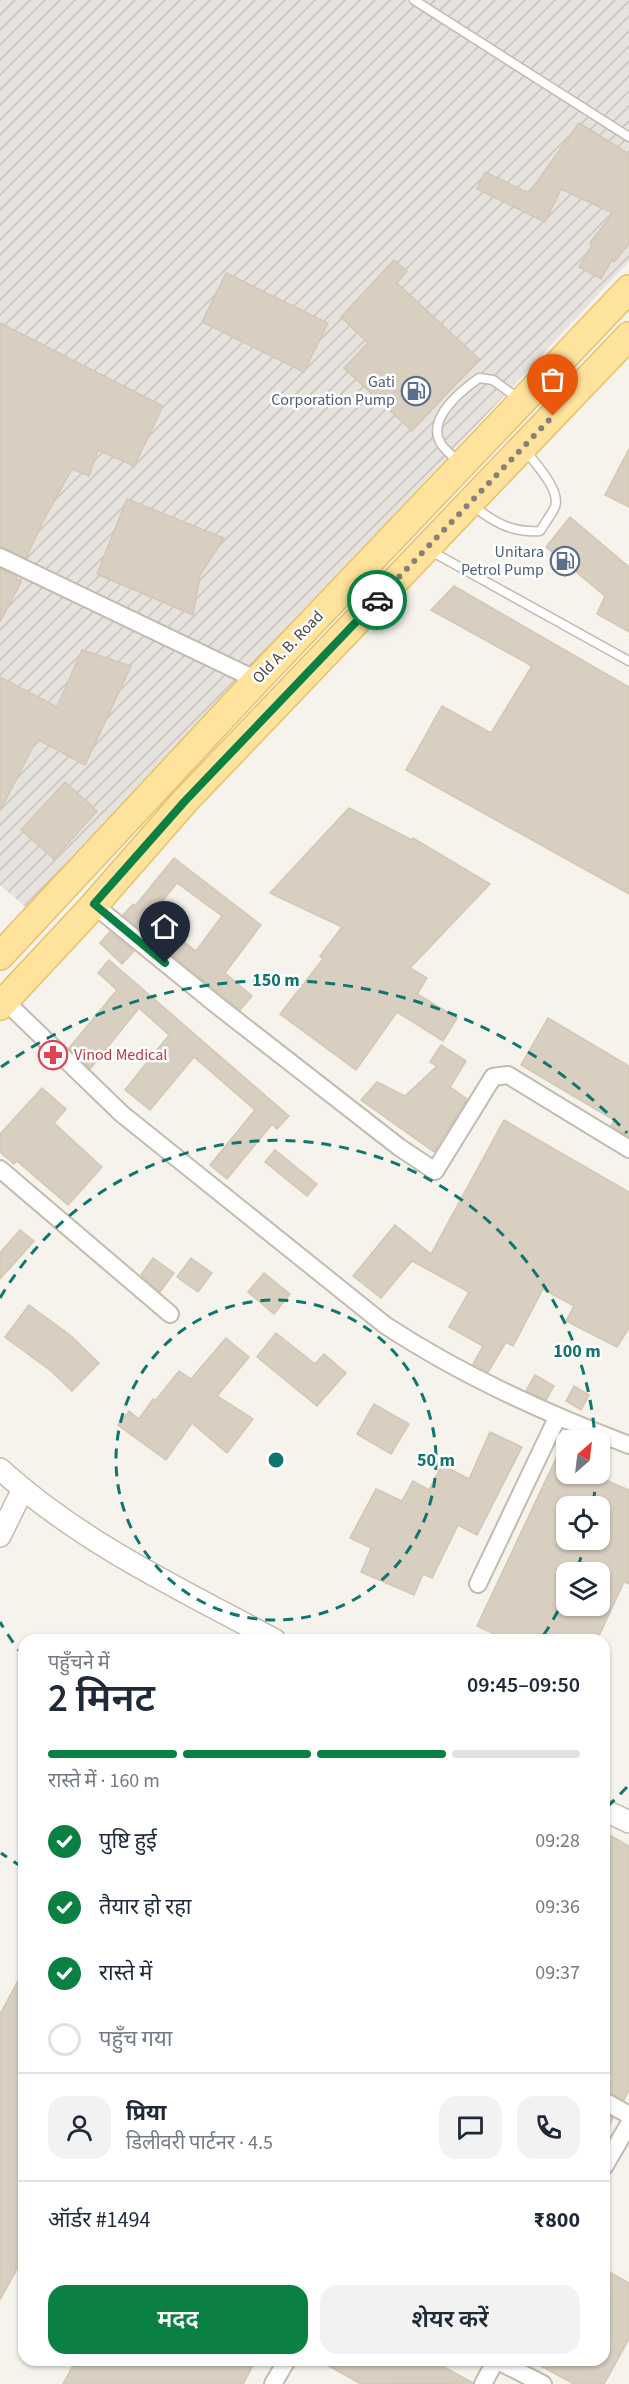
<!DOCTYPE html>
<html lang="hi">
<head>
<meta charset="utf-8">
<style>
	:root { --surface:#fff; --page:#f2f2f3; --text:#1f2937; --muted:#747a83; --line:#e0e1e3; --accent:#0b8043 }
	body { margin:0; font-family:"Source Sans 3","Noto Sans Devanagari",sans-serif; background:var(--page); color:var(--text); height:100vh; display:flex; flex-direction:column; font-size:22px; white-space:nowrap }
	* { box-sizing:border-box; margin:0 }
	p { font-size:20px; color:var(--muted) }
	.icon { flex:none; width:33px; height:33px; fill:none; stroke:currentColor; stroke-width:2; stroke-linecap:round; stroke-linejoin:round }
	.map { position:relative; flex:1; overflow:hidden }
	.side { position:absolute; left:18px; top:1634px; width:592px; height:732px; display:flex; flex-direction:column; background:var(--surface); border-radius:18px; box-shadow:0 2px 4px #0004 }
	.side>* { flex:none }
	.needle { width:39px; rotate:28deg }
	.controls { position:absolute; left:556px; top:1430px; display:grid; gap:12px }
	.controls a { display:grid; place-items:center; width:54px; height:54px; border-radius:12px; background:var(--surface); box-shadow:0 2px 4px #0004; font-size:30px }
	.pin { position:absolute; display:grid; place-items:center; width:51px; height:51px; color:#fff; margin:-62px -26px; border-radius:50% 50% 50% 0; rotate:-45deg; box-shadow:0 0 6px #0007 }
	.pin .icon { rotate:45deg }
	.courier { position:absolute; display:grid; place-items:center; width:60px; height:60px; margin:-30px; border:4px solid #0b8043; border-radius:50%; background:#fff; color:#222; box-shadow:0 2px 8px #0007 }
	.head em { font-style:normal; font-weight:600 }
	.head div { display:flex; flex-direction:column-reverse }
	.head { display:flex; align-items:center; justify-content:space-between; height:102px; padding:0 30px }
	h1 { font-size:39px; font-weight:600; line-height:45px }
	.bar { display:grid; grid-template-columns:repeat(4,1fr); gap:9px 6px; align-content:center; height:72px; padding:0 30px }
	.bar i { height:8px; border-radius:4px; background:var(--line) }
	.bar .current { background:var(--accent) }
	.bar p { grid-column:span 4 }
	.line { display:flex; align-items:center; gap:15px; padding:0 30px; border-top:2px solid var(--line) }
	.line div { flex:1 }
	.round { display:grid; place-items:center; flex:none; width:63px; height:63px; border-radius:18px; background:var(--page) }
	ol { padding:0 30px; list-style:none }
	li { display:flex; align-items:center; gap:18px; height:66px }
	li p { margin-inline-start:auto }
	li .icon { padding:6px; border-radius:50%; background:var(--accent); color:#fff; stroke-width:4 }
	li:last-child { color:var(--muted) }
	li i { width:33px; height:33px; border:3px solid var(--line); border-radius:50% }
	.button { display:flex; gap:12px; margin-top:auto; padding:12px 30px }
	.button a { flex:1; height:69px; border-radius:18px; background:var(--accent); color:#fff; font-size:24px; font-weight:600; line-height:69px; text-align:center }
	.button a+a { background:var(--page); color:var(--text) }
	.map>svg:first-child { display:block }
	.industrial { fill:url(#industrial-furrows) }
	.building { fill:#d8cfc1; stroke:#d3c7b4; stroke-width:1.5; fill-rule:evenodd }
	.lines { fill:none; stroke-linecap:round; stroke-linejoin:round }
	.service-casing { stroke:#c2bbae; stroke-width:11 }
	.minor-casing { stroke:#c2bbae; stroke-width:20 }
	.tertiary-casing { stroke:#c2bbae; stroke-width:24 }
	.primary-casing { stroke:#e6c16a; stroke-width:30 }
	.service { stroke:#fff; stroke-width:8 }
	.minor { stroke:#fff; stroke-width:16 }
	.tertiary { stroke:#fff; stroke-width:21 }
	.primary { stroke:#ffe39c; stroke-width:27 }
	.done { stroke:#878178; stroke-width:6; stroke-dasharray:0 10.8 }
	.route { stroke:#0b8043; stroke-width:8 }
	.ring { fill:none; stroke:#0f766e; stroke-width:3; stroke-dasharray:10 8 }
	.labels { text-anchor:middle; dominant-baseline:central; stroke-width:5; stroke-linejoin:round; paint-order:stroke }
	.service-label { font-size:16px; fill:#4e5e75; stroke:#fff; text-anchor:end }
	.street-label { font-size:16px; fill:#4b4439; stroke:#fff }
	.health-label { font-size:16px; fill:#be3a42; stroke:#fff; text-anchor:start }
	.centre { fill:#0f766e; stroke:#fff; stroke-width:3 }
	.ring-label { font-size:18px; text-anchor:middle; font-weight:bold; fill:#0f766e; stroke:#fff; stroke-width:5; stroke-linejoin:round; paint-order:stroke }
</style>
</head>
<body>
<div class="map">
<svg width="629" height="2384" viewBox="0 0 629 2384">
	<defs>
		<pattern id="industrial-furrows" width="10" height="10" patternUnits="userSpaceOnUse" patternTransform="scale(1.5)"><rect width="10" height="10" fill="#e6e2dd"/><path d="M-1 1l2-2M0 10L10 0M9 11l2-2" fill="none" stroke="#c7c3be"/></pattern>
	</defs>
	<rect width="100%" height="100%" fill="#f6f3ec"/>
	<!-- industrial -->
	<polygon class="industrial" points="0,0 629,0 629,261 28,909 0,885"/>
	<!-- building -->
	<g class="building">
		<polygon points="579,123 629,154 629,244 614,262 612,260 601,279 579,267 592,245 590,243 613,213 561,189 545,222 477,189 485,172 529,193"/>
		<polygon points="394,260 407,271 397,283 479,359 412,431 344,368 368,343 341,317"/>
		<polygon points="226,273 328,323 304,372 202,322"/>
		<polygon points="0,323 163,406 134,466 98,450 89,476 72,469 43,521 26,558 0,547"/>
		<polygon points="629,449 629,507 605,495"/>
		<polygon points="127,499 224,538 200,575 193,615 97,574"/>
		<polygon points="570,517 629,567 629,632 597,614 605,596 546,547"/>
		<polygon points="0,569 17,577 16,579 21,582 0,622"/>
		<polygon points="454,586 629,687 629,894 406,770 442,706 491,733 532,666 431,610"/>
		<polygon points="82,650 131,666 85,765 37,739 0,811 0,677 57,707"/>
		<polygon points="65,782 97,811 54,859 21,830"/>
		<polygon points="349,808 412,840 413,838 490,884 410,968 427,978 417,994 457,1018 443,1041 397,1012 356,1070 280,1014 323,959 320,956 342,927 270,893"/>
		<path d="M174 858 261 925 225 973 252 996 240 1010 123 915 133 904 135 906ZM177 883 222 916 196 951 150 916Z"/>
		<polygon points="110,932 134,951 122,964 100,943"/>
		<polygon points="109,960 289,1116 277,1129 272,1124 227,1179 210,1165 255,1110 194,1057 150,1110 125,1090 169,1035 139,1008 90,1069 69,1048 117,990 98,973"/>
		<polygon points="548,1018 629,1066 629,1137 611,1126 614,1120 521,1065"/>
		<polygon points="441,1045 466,1061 450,1087 467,1099 434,1152 361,1100 377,1082 405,1096 437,1066 430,1062"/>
		<polygon points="42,1088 66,1109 54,1123 102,1167 68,1205 17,1161 14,1164 0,1152 0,1134"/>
		<polygon points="504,1120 629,1192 629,1328 617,1347 566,1321 574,1306 543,1289 513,1346 506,1342 488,1372 473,1364 483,1346 449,1327 469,1292 412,1261 381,1298 353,1276 395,1225 431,1254"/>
		<polygon points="275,1150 317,1184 307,1196 265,1162"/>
		<polygon points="20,1230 34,1241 0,1279 0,1253"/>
		<polygon points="153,1258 174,1273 160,1292 141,1275"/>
		<polygon points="191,1258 212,1273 198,1292 177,1277"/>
		<polygon points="264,1273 290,1294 274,1314 248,1292"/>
		<polygon points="29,1305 70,1335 99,1363 72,1391 51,1371 5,1337"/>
		<polygon points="276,1333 315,1364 324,1354 346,1373 317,1406 257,1357"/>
		<polygon points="226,1338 249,1357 217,1396 253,1419 227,1453 192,1423 166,1460 118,1425 129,1411 139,1419 153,1399 155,1401 179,1371 191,1379"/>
		<polygon points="535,1375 554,1386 546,1400 526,1391"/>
		<polygon points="574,1386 589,1395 581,1410 566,1401"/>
		<polygon points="374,1404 409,1424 391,1454 357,1434"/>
		<polygon points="490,1432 522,1447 477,1535 458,1525 432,1578 423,1574 414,1595 361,1572 371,1548 350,1538 376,1489 402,1501 413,1481 429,1490 442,1465 469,1479"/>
		<path d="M567 1435V1473H589L629 1490V1584L624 1582 597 1640H507L477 1626ZM567 1506H600V1539H567ZM567 1572H600V1605H567Z"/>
		<polygon points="604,1832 629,1846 629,2090 624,2100 604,2091"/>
		<polygon points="24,1970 24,2256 0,2300 0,2014"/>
		<polygon points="604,2113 613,2118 604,2134"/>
		<polygon points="604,2269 629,2283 629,2339 604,2384 574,2384 530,2360 604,2360"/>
		<polygon points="76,2360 256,2360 243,2384 63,2384"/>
		<polygon points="318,2360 432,2360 473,2383 361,2384"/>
	</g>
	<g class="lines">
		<!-- service casing -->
		<g class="service-casing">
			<g id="service">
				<polyline points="414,0 629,137"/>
				<path d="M459 462C453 456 444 450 440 442 427 418 462 390 479 378L493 380 519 399"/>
				<path d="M472 505C493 522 512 533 540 531 545 523 551 515 555 507 561 490 535 463 525 450"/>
				<polyline points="429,550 629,661"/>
			</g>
		</g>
		<!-- minor casing -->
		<g class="minor-casing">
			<g id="minor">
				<polyline points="0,557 257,680"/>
				<polyline points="94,905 218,1006 399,1147 435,1171 493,1077 508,1075 629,1149"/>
				<path d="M5 1001 122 1114 385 1325C461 1375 544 1413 629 1445"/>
				<polyline points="0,1169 170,1314"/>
				<polyline points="478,1584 557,1418"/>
				<polyline points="604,2101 629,2115"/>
				<polyline points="604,2167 629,2124"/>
				<polyline points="496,2360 543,2384"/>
				<polyline points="273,2384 287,2360"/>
				<polyline points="483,2384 496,2360"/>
			</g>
		</g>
		<!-- tertiary casing -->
		<g class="tertiary-casing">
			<g id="tertiary">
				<path d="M0 1469C80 1542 180 1589 275 1640"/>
				<polyline points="0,1536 23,1489"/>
				<polyline points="604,1810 629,1822"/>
			</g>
		</g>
		<!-- primary casing -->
		<g class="primary-casing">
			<g id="primary">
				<polyline points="0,956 257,680 629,289"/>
				<polyline points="0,1006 94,905 185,801 629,336"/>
			</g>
		</g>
		<!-- service -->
		<use href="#service" class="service"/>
		<!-- minor -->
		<use href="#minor" class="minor"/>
		<!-- tertiary -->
		<use href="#tertiary" class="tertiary"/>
		<!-- primary -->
		<use href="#primary" class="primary"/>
	</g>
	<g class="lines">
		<!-- done -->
		<polyline class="done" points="377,600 553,416"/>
		<!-- route -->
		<polyline class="route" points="165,963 94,904 185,801 377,600"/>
	</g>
	<!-- distance rings -->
	<g class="ring">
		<circle cx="276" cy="1460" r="160"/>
		<path d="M596 1474A320 320 0 0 1 593 1505M586 1540A320 320 0 0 1 577 1569M566 1595A320 320 0 0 1 541 1639M24 1657A320 320 0 0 1 0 1622M0 1298A320 320 0 0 1 595 1438"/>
		<path d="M627 1787A480 480 0 0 1 606 1808M22 1867A480 480 0 0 1 1 1853M1 1067A480 480 0 0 1 627 1133"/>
	</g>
	<!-- icons -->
	<defs>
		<g id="fuel-ring" transform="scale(1.5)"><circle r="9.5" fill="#fff" stroke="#5c6f8a" stroke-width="1.5"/><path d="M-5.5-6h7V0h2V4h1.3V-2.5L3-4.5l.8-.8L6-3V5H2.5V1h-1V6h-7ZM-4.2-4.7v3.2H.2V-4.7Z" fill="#5c6f8a"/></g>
		<g id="pharmacy-ring" transform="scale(1.5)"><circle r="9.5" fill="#fff" stroke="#e0444e" stroke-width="1.5"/><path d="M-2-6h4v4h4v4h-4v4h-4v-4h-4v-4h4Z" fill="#e0444e"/></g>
	</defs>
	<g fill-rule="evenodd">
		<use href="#fuel-ring" x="416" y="391"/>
		<use href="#fuel-ring" x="565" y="561"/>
		<use href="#pharmacy-ring" x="53" y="1055"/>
	</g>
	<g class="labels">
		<!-- service labels -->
		<g class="service-label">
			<text x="395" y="382">Gati<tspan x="395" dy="18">Corporation Pump</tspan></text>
			<text x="544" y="552">Unitara<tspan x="544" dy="18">Petrol Pump</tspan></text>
		</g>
		<!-- street labels -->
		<g class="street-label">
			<text transform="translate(288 647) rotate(-46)">Old A. B. Road</text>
		</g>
		<!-- health labels -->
		<g class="health-label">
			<text x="74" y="1055">Vinod Medical</text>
		</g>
	</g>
	<circle cx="276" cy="1460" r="9" class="centre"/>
	<g class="ring-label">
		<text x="276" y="986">150 m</text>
		<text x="577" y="1357">100 m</text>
		<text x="436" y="1466">50 m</text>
	</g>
</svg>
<div class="controls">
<a><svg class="needle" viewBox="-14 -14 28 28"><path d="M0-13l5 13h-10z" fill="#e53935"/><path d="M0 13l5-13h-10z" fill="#747a83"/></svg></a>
<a><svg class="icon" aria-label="locate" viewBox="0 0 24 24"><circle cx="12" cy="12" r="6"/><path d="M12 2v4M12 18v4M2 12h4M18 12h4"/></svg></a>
<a><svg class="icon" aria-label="layers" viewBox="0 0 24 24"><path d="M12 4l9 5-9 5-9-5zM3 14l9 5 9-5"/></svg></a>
</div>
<div class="pin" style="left:553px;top:416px;background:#ea580c"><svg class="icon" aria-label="bag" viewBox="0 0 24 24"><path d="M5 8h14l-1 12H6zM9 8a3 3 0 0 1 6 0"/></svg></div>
<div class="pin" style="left:165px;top:963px;background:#1f2937"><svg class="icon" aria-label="home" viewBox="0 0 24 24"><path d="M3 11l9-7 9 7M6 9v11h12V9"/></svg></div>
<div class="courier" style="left:377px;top:600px"><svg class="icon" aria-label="car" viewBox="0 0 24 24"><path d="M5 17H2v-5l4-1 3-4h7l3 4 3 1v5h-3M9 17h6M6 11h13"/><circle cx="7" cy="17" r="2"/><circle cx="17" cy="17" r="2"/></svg></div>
<section class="side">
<div class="head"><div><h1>2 मिनट</h1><p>पहुँचने में</p></div><em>09:45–09:50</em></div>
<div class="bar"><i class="current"></i><i class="current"></i><i class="current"></i><i></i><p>रास्ते में · 160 m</p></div>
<ol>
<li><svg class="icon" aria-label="check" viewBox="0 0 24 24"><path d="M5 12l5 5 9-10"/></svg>पुष्टि हुई<p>09:28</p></li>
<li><svg class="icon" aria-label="check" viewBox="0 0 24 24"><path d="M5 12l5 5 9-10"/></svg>तैयार हो रहा<p>09:36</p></li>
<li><svg class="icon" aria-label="check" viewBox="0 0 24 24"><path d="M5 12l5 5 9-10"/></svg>रास्ते में<p>09:37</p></li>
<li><i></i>पहुँच गया</li>
</ol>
<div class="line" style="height:108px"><a class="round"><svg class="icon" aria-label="person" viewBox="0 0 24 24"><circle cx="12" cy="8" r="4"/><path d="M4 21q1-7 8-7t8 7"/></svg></a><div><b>प्रिया</b><p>डिलीवरी पार्टनर · 4.5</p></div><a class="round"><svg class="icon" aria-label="chat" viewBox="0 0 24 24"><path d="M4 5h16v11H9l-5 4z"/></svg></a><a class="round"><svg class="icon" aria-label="phone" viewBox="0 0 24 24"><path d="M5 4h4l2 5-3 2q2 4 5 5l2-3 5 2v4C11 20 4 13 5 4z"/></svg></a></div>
<div class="line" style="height:78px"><div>ऑर्डर #1494</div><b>₹800</b></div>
<div class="button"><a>मदद</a><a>शेयर करें</a></div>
</section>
</div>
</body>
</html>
